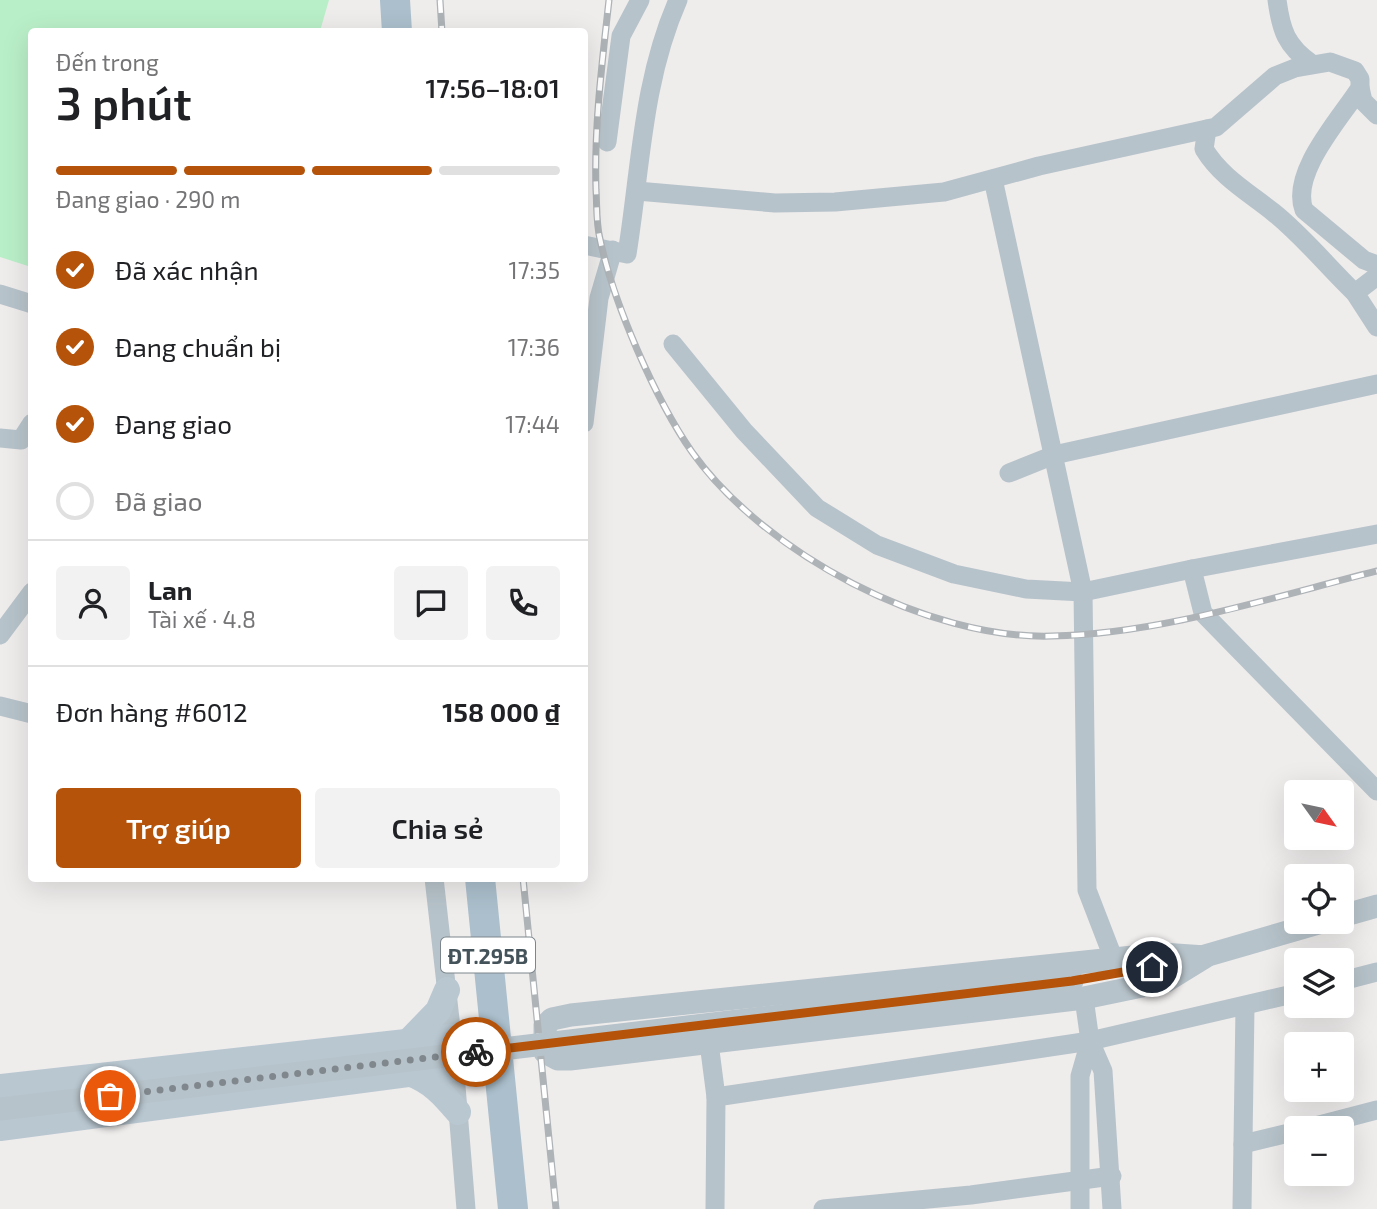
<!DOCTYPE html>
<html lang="vi">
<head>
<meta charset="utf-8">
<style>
	:root { --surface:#fff; --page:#f2f2f2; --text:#202124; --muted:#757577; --line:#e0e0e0; --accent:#b45309 }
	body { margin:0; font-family:"Exo 2",sans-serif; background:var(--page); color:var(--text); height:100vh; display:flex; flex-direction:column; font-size:26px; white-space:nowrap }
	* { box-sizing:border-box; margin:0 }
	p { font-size:23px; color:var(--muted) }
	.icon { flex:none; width:38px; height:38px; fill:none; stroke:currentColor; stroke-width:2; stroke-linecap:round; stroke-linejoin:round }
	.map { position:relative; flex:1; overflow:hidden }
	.side { position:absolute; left:28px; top:28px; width:560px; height:854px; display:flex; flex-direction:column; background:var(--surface); border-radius:7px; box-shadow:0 7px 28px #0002 }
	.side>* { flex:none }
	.needle { width:46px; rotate:123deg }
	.buttons { position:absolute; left:1284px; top:780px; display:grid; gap:14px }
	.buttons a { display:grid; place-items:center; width:70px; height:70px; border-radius:7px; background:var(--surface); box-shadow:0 7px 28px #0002; font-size:35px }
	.pin { position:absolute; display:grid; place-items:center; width:60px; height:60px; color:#fff; margin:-30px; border:4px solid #fff; border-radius:50%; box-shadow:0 2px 7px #0007 }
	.courier { position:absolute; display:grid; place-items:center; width:70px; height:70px; margin:-35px; border:5px solid #b45309; border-radius:50%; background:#fff; color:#222; box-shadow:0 2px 9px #0007 }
	.summary em { font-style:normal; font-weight:600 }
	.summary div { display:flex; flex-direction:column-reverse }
	.summary { display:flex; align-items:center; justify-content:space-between; height:119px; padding:0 28px }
	h1 { font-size:46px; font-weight:600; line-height:52px }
	.bar { display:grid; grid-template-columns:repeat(4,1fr); gap:10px 7px; align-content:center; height:84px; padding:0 28px }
	.bar i { height:9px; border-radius:5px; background:var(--line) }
	.bar .active { background:var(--accent) }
	.bar p { grid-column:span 4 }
	.line { display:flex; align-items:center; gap:18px; padding:0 28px; border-top:2px solid var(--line) }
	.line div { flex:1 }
	.round { display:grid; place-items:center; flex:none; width:74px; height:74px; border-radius:7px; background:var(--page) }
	ol { padding:0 28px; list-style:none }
	li { display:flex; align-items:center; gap:21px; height:77px }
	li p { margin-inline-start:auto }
	li .icon { padding:7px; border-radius:50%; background:var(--accent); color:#fff; stroke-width:4 }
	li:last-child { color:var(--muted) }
	li i { width:38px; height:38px; border:4px solid var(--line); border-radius:50% }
	.button { display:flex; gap:14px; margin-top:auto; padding:14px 28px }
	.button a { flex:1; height:80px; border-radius:7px; background:var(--accent); color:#fff; font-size:28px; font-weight:600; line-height:80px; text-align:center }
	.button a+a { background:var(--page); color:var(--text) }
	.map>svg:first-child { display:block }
	.green { fill:#b9efc8 }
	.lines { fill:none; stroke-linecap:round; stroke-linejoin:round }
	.minor { stroke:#b7c3ca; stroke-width:19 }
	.tertiary { stroke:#b7c3ca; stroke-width:23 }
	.secondary { stroke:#b9c7d1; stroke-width:26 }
	.primary { stroke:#abbfcc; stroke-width:30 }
	.rail-casing { stroke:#aeb3b7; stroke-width:7 }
	.rail { stroke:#fff; stroke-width:4.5; stroke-dasharray:13; stroke-linecap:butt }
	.tertiary-bridge { stroke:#b7c3ca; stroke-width:23 }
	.done { stroke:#80888d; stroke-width:7; stroke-dasharray:0 12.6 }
	.route { stroke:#b45309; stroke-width:9 }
	.labels { text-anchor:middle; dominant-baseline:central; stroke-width:7; stroke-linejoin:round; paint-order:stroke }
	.shield { fill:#fff; stroke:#7c868c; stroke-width:2 }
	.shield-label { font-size:21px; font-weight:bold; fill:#44525a }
</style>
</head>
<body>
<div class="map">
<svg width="1377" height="1209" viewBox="0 0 1377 1209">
	<rect width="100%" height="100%" fill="#efecec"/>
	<!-- green -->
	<polygon class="green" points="0,0 329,0 320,31 32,32 31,267 0,257"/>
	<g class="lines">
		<!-- minor -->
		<g class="minor">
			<path d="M1277 0C1281 30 1286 46 1312 64"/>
			<polyline points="1360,88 1363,101 1377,115"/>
			<path d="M1207 129 1204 149C1221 177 1248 192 1273 212 1302 235 1328 267 1355 293"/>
			<polyline points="607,142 621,36 640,0"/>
			<polyline points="993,179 1083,592 1087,890 1114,960"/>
			<path d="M637 191 775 203 835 202 944 192 1039 166 1216 127 1275 76 1295 68 1330 62 1355 71 1360 79V88C1340 119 1290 173 1304 210L1364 260 1377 265"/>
			<path d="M584 245 627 254C641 167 642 82 678 0"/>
			<polyline points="1377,276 1355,293 1377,327"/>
			<polyline points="0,294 32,304"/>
			<polyline points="673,344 744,431 817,508 877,545 954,574 1026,589 1083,592 1192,569"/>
			<polyline points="584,423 599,298 613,250"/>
			<polyline points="0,438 21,440 32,423"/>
			<polyline points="1009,473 1054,455 1377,384"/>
			<polyline points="1377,534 1192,569 1203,613 1377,791"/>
			<polyline points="0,635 32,592"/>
			<polyline points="0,706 32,714"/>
			<polyline points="434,878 452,1037 466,1209"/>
			<polyline points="1342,981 1377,972"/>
			<polyline points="1084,998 1090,1041 1103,1071 1112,1209"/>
			<polyline points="709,1043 716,1097 715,1209"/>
			<polyline points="716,1097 1090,1041 1297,993"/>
			<polyline points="1304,1129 1377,1110"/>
			<polyline points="1243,1144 1297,1131"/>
			<polyline points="823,1209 971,1195 1112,1176"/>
			<polyline points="1080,1209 1080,1076 1090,1041"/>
			<polyline points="1242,1209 1245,1007"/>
		</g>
		<!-- tertiary -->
		<g class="tertiary">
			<polyline points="1342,916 1377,906"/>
			<polygon points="1162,954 1205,957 1166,981 1084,998 570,1059 558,1059 545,1052 545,1026 552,1019 571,1015"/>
			<polyline points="1191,960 1322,922"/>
		</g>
		<!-- secondary -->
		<g class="secondary">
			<polyline points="408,1042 438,1011 447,990"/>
			<path d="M409 1073C431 1081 443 1094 458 1112"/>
			<polyline points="0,1087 496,1032"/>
			<polyline points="0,1128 499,1062"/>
		</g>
		<!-- primary -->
		<g class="primary">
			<polyline points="395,0 397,32"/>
			<polyline points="480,878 513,1209"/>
		</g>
		<!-- rail casing -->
		<g class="rail-casing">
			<g id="rail">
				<polyline points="440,0 442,32"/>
				<path d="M609 0C602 64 594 126 596 190 597 205 596 223 600 239 613 302 655 399 692 452 764 553 928 640 1052 636 1160 634 1273 597 1377 571"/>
				<polyline points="523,878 556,1209"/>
			</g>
		</g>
		<!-- rail -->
		<use href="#rail" class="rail"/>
		<!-- tertiary-bridge -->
		<polyline class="tertiary-bridge" points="0,1109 1072,981"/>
	</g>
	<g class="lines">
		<!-- done -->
		<polyline class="done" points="110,1096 476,1052"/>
		<!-- route -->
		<polyline class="route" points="476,1052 1072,981 1152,967"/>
	</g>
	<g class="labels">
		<!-- shield labels -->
		<rect class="shield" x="441" y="937.5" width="94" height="35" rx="5"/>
		<g class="shield-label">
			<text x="488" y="955">ĐT.295B</text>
		</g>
	</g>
</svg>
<div class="buttons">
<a><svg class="needle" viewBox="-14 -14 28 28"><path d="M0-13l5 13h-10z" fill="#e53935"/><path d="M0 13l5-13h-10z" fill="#757577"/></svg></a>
<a><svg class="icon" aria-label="locate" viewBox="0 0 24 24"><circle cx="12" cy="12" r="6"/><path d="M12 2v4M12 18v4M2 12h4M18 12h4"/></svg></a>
<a><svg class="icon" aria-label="layers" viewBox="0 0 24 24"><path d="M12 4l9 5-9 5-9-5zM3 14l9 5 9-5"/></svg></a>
<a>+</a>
<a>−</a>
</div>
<div class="pin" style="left:110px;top:1096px;background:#ea580c"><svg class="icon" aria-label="bag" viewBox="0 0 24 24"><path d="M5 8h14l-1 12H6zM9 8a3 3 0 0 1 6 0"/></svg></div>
<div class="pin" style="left:1152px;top:967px;background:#1f2937"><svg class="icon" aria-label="home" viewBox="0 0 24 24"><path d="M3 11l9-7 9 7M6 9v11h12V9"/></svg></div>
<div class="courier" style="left:476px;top:1052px"><svg class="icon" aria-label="bike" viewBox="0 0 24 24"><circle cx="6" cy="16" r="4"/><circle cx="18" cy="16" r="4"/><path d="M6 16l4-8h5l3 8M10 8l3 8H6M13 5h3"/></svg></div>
<section class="side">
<div class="summary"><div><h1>3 phút</h1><p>Đến trong</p></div><em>17:56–18:01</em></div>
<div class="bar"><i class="active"></i><i class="active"></i><i class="active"></i><i></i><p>Đang giao · 290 m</p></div>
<ol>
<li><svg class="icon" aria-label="check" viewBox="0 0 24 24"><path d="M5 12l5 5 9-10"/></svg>Đã xác nhận<p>17:35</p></li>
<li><svg class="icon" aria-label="check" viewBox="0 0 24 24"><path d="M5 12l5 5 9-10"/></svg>Đang chuẩn bị<p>17:36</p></li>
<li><svg class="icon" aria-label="check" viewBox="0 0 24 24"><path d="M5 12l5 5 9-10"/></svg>Đang giao<p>17:44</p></li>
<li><i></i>Đã giao</li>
</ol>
<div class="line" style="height:126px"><a class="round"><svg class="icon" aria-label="person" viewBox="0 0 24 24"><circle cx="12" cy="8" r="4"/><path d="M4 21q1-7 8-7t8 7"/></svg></a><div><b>Lan</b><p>Tài xế · 4.8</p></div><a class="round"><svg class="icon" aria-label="chat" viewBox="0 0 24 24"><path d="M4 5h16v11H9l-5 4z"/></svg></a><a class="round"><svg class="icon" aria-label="phone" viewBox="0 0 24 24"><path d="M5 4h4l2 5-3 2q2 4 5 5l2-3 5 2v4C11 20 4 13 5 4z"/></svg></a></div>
<div class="line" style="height:91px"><div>Đơn hàng #6012</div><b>158 000 ₫</b></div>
<div class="button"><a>Trợ giúp</a><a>Chia sẻ</a></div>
</section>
</div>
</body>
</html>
